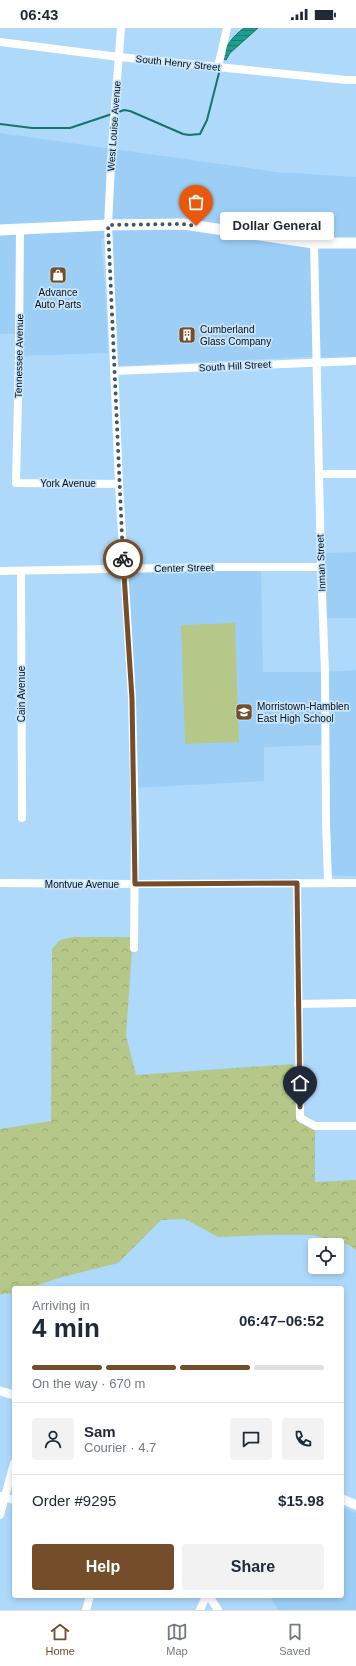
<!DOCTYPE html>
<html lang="en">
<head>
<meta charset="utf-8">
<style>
	:root { --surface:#fff; --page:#f2f2f3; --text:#1f2937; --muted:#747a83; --line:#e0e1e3; --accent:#744e2a }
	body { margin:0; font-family:Arial,sans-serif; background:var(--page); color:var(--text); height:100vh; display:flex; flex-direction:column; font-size:15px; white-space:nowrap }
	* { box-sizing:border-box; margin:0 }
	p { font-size:13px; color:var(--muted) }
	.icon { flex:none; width:22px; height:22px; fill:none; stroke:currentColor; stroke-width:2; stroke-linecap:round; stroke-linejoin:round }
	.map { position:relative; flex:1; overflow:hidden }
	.drawer { position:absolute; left:12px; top:1258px; width:332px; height:312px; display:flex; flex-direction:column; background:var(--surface); border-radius:4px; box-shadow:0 2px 6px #0003 }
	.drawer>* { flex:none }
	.buttons { position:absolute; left:308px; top:1210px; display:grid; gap:8px }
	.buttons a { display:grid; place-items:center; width:36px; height:36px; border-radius:4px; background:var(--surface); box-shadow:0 2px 6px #0003; font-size:20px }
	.pin { position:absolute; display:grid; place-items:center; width:34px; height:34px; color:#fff; margin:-41px -17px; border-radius:50% 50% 50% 0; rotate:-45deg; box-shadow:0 0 4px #0007 }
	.pin .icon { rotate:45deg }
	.courier { position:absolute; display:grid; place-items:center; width:40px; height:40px; margin:-20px; border:3px solid #744e2a; border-radius:50%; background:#fff; color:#222; box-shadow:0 1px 5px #0007 }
	.bubble { position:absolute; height:28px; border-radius:4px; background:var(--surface); box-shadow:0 2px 6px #0003; font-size:13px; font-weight:700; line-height:28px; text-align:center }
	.headline em { font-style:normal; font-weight:700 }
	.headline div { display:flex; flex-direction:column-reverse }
	.headline { display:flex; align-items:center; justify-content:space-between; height:68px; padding:0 20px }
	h1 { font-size:26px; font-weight:700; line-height:30px }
	.bar { display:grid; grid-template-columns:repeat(4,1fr); gap:6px 4px; align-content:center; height:48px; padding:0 20px }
	.bar i { height:5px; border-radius:3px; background:var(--line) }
	.bar .on { background:var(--accent) }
	.bar p { grid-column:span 4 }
	.line { display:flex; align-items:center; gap:10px; padding:0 20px; border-top:1px solid var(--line) }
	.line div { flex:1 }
	.round { display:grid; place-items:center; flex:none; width:42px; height:42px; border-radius:4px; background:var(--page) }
	.cta { display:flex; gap:8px; margin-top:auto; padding:8px 20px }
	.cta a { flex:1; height:46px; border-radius:4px; background:var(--accent); color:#fff; font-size:16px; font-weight:700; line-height:46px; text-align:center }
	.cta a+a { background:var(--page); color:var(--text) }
	.status { display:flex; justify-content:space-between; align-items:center; height:28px; padding:0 20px; background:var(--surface); direction:ltr }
	.status svg { height:11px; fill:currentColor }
	.dock { display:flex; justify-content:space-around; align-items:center; height:56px; border-top:1px solid var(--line); background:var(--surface); font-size:11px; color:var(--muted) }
	.dock a { display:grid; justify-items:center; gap:2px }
	.dock .on { color:var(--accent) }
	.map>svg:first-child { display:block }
	.built { fill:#9dcff6 }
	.grass { fill:#b5c88a }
	.forest { fill:url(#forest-crowns) }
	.water { fill:url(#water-rules); stroke:#17736b }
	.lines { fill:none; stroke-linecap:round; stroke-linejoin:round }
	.stream { stroke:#17736b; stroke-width:2 }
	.minor { stroke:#fff; stroke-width:8 }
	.tertiary { stroke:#fff; stroke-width:9 }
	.secondary { stroke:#fff; stroke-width:11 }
	.done { stroke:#3f576a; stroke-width:4; stroke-dasharray:0 7.2 }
	.route { stroke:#744e2a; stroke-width:5 }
	.labels { text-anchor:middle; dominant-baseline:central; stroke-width:3.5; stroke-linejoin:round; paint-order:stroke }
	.street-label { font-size:10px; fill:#03111c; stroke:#cae4f9 }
	.poi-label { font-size:10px; fill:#03111c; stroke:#cae4f9; text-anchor:start }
</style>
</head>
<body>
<div class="status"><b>06:43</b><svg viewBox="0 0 49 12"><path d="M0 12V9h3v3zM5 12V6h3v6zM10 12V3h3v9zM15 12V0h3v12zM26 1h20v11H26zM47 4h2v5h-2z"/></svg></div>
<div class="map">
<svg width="356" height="1582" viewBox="0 0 356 1582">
	<defs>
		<pattern id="forest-crowns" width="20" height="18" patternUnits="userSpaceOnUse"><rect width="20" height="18" fill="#b5c88a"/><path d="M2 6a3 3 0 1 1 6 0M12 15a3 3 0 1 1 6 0" fill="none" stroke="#9aab76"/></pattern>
		<pattern id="water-rules" width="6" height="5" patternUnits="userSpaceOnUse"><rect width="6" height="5" fill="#1f9d8d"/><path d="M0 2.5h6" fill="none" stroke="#197f72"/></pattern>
	</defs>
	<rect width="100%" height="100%" fill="#aed9fb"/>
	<!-- built -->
	<g class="built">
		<polygon points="0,105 277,144 356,149 356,330 308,329 121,338 118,337 113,228 114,208 101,211 105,257 108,325 19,328 19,306 0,306"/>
		<polygon points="356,524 356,590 323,590 321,525"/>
		<polygon points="261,540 263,644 325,644 356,642 356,848 328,847 326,717 264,719 264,753 134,760 124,541"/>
		<polygon points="342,1479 356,1485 356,1582 278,1582 270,1568 342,1568"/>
	</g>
	<!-- grass -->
	<polygon class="grass" points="235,595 239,714 185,716 181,597"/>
	<!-- forest -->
	<polygon class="forest" points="73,909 133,909 126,1008 136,1047 293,1036 296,1068 300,1090 315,1098 315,1154 356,1152 356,1222 349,1217 314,1207 270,1207 218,1209 185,1191 161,1192 118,1235 59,1250 29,1260 14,1260 14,1265 0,1266 0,1101 51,1093 52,921 60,912"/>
	<!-- water -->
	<path class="water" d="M244 0H258L230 25 226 32 222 31C226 17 232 9 244 0Z"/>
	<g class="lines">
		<!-- stream -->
		<g class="stream">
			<polyline points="116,85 124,82 130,83 183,106 189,107 200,106 207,92 220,41"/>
			<polyline points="0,96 32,100 70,100 112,86"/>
		</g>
		<!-- minor -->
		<g class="minor">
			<polyline points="121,0 112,118 108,197 119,456 132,671 135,795 134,920"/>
			<polyline points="0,14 119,29 346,52 356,52"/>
			<polyline points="218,39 227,0"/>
			<polyline points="20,201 19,328 16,455 119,456"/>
			<polyline points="314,215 321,539 325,644 326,794 328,854"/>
			<polyline points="114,343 356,333"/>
			<polyline points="320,446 356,446"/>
			<polyline points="0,543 220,539 321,539"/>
			<polyline points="21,543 22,790"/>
			<polyline points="0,855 135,856 356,855"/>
			<polyline points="297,855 300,1090 315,1098 356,1098"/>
			<polyline points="298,976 356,975"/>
			<polyline points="1,1468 14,1472"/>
			<polyline points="0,1487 14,1435"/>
			<polyline points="209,1568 218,1582"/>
			<polyline points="86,1582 90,1568"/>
			<polyline points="200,1582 206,1568"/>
		</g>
		<!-- tertiary -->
		<g class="tertiary">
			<polyline points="0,1363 14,1367"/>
			<polyline points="342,1471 356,1477"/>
		</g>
		<!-- secondary -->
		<polyline class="secondary" points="0,202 108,197 183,196 314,215 356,215"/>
	</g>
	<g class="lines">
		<!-- done -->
		<polyline class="done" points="123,531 108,197 183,196 196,198"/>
		<!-- route -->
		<polyline class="route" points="123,531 132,671 135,856 297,855 300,1079"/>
	</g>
	<!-- icons -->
	<defs>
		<g id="shop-square" transform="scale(0.9)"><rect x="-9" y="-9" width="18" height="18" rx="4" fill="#744e2a" stroke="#cae4f9"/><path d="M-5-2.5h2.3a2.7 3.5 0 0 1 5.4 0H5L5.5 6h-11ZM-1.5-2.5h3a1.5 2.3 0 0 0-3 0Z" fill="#fff"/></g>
		<g id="building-square" transform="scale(0.9)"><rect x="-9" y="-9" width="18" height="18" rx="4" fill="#744e2a" stroke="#cae4f9"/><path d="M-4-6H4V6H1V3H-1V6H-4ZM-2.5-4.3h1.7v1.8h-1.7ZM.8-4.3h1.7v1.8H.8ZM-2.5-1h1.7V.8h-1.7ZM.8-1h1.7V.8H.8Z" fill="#fff"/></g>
		<g id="school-square" transform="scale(0.9)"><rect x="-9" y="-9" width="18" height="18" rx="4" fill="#744e2a" stroke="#cae4f9"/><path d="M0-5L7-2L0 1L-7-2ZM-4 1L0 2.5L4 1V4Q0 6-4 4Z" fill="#fff"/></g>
	</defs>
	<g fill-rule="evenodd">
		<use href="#shop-square" x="58" y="247"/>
		<use href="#building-square" x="187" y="307"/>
		<use href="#school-square" x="244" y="684"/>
	</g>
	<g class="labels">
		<!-- street labels -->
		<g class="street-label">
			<text transform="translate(178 35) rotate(6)">South Henry Street</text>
			<text transform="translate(114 98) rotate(-86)">West Louise Avenue</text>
			<text transform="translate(19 328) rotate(-89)">Tennessee Avenue</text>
			<text transform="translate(235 338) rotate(-3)">South Hill Street</text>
			<text x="68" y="455">York Avenue</text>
			<text transform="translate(321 535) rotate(-92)">Inman Street</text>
			<text transform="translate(184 540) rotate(-1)">Center Street</text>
			<text transform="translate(21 666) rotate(-90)">Cain Avenue</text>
			<text x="82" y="856">Montvue Avenue</text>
		</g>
		<!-- poi labels -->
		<g class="poi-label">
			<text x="58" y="264" text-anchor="middle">Advance<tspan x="58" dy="12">Auto Parts</tspan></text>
			<text x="200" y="301">Cumberland<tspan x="200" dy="12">Glass Company</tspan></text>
			<text x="257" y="678">Morristown-Hamblen<tspan x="257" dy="12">East High School</tspan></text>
		</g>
	</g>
</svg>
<div class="buttons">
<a><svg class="icon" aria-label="locate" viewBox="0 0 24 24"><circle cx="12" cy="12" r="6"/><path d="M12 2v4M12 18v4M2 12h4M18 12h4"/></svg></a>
</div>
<div class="pin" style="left:196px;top:198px;background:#ea580c"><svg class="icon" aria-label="bag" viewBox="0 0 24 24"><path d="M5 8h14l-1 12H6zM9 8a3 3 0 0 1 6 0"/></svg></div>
<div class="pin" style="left:300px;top:1079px;background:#1f2937"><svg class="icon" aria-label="home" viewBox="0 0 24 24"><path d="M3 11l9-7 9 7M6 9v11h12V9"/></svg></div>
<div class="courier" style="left:123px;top:531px"><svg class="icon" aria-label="bike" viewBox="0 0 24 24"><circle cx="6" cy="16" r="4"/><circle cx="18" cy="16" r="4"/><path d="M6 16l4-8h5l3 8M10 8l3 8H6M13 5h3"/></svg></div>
<div class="bubble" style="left:220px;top:184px;width:114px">Dollar General</div>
<section class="drawer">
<div class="headline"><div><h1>4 min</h1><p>Arriving in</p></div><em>06:47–06:52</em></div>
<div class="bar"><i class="on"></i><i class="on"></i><i class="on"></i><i></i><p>On the way · 670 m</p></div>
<div class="line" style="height:72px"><a class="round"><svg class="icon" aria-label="person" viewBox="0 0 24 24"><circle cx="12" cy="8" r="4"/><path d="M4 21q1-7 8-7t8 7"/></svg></a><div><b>Sam</b><p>Courier · 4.7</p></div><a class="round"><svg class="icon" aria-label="chat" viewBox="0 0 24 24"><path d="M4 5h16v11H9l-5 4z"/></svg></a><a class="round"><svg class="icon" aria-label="phone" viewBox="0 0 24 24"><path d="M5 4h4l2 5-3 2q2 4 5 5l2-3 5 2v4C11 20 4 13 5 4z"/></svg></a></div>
<div class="line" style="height:52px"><div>Order #9295</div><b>$15.98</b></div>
<div class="cta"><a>Help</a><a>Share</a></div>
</section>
</div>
<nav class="dock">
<a class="on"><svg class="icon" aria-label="home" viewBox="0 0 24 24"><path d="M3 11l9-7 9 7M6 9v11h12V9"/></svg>Home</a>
<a><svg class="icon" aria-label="map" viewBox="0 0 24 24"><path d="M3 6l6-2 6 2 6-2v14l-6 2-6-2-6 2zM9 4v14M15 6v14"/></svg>Map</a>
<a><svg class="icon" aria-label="saved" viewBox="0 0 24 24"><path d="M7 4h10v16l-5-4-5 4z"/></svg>Saved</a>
</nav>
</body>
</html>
